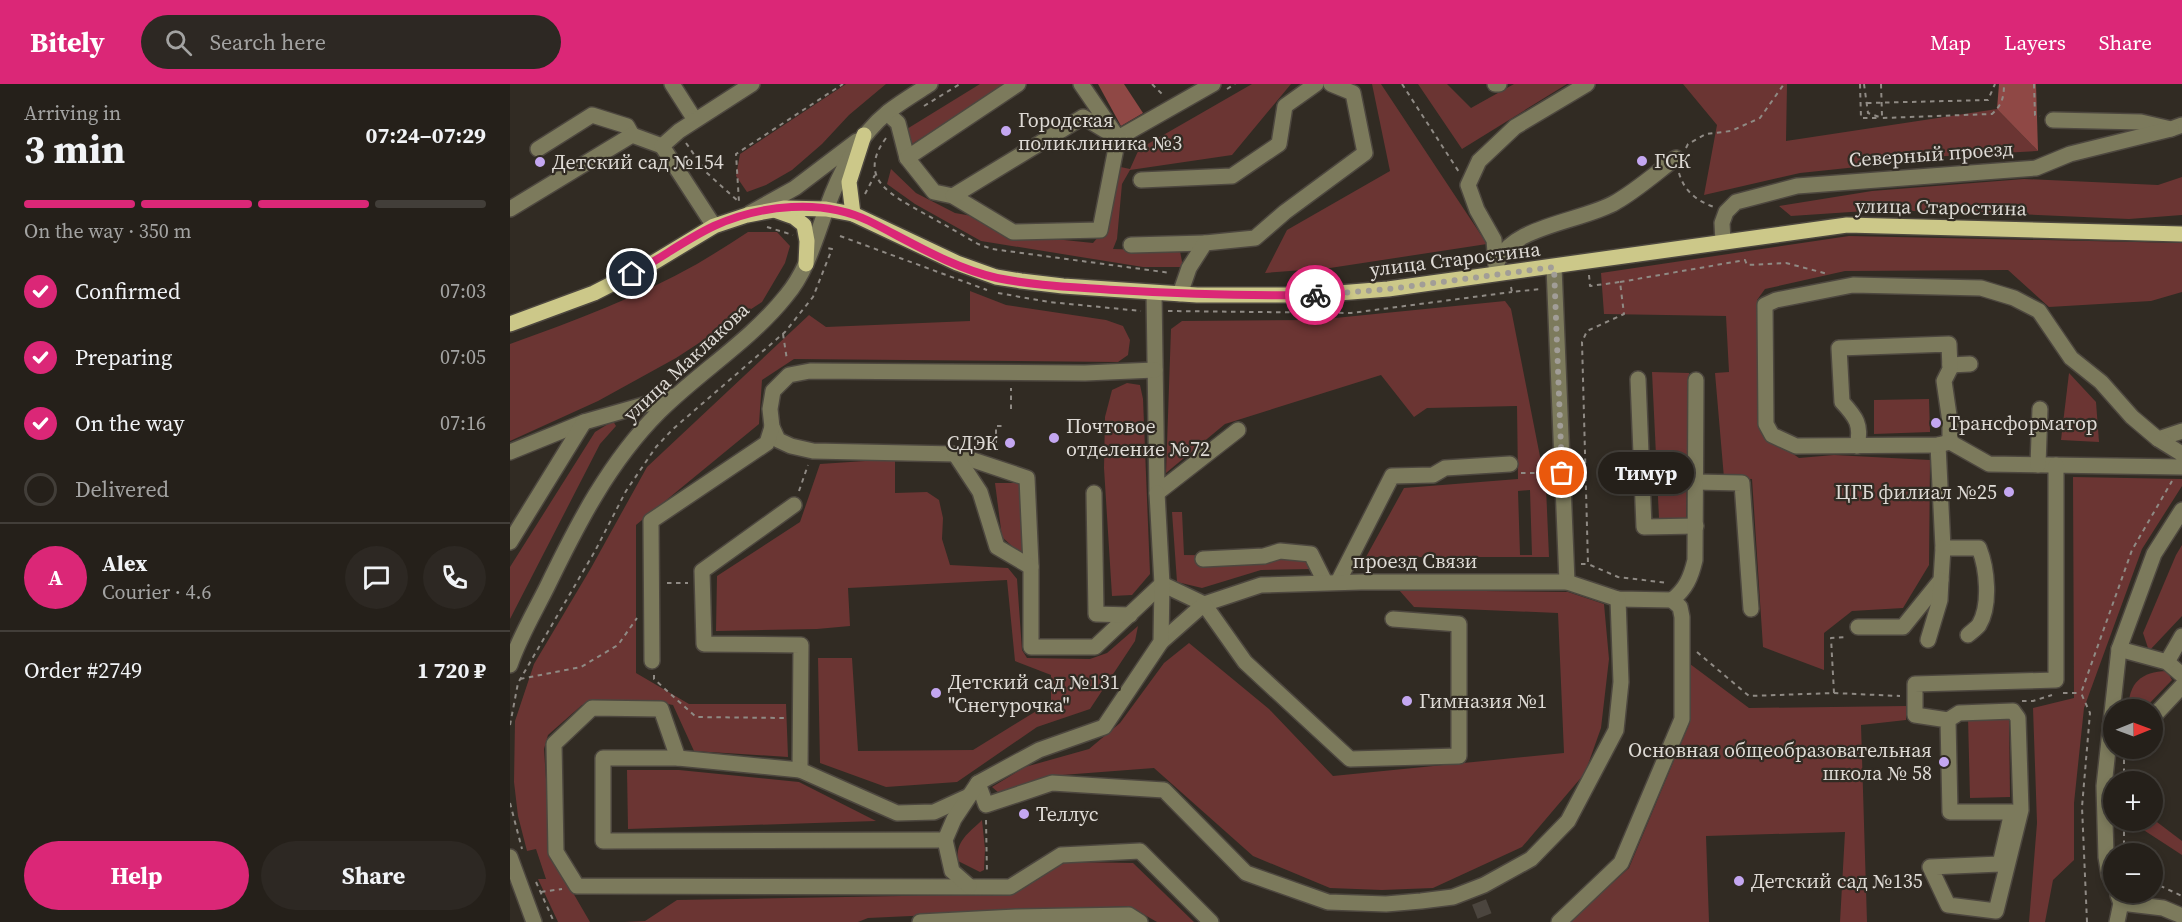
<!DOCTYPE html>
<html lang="en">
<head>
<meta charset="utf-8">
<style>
	:root { --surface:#25201a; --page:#2d2823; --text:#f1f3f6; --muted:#a3a3a2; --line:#423e39; --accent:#db2777 }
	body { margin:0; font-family:"Source Serif 4",serif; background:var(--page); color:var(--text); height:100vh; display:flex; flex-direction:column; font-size:22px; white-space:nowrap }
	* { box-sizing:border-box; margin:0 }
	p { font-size:20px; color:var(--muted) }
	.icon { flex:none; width:33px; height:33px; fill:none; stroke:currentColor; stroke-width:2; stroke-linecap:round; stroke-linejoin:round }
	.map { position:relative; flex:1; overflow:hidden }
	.sheet { display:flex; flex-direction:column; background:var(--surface); width:510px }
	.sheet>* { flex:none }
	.needle { width:39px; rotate:89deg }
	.tools { position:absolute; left:1593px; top:615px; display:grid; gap:12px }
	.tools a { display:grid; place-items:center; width:60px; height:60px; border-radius:50%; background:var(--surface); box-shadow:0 3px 9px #0003,0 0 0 2px var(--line); font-size:30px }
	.pin { position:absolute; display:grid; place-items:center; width:51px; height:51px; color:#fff; margin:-26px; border:3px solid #fff; border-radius:50%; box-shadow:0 2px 6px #0007 }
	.courier { position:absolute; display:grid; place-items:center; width:60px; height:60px; margin:-30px; border:4px solid #db2777; border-radius:50%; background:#fff; color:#222; box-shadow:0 2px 8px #0007 }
	.bubble { position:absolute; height:42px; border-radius:21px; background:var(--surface); box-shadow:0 3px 9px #0003,0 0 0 2px var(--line); font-size:20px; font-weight:700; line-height:42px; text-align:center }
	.headline em { font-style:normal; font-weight:700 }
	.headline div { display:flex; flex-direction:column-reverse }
	.headline { display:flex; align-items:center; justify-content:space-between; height:102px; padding:0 24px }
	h1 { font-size:39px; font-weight:700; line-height:45px }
	.bar { display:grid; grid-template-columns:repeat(4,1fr); gap:9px 6px; align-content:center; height:72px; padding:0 24px }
	.bar i { height:8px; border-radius:4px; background:var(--line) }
	.bar .active { background:var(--accent) }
	.bar p { grid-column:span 4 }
	.line { display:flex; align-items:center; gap:15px; padding:0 24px; border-top:2px solid var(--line) }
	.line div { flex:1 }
	.round { display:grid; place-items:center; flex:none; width:63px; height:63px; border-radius:32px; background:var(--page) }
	ol { padding:0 24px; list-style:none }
	li { display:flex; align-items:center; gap:18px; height:66px }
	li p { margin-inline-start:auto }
	li .icon { padding:6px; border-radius:50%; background:var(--accent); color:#fff; stroke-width:4 }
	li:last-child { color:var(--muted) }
	li i { width:33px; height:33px; border:3px solid var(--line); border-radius:50% }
	.primary-button { display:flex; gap:12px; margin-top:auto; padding:12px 24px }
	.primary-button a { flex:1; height:69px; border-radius:36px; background:var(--accent); color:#fff; font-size:24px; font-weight:700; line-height:69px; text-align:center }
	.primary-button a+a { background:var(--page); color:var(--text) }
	header { display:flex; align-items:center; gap:36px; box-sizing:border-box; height:84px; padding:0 30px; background:var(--accent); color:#fff }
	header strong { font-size:28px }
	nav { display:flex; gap:33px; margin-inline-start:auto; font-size:21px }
	.search { width:420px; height:54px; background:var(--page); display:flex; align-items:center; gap:15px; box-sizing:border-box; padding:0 21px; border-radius:33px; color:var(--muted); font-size:22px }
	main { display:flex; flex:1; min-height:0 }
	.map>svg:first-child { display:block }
	.green { fill:#6b3533; fill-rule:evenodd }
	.forest { fill:#8f4845 }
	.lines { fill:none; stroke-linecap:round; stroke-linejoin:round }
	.minor-tunnel { stroke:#4b453e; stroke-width:15; stroke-dasharray:15 8; stroke-linecap:butt }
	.minor-casing { stroke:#4d473f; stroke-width:18 }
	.major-casing { stroke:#4d473f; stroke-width:18 }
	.path { stroke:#8f8a84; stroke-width:2; stroke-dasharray:4.5 4.5; stroke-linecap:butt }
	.minor { stroke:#7c7a5c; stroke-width:15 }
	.major { stroke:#ccc889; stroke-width:15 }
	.done { stroke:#a19d97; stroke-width:6; stroke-dasharray:0 10.8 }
	.route { stroke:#db2777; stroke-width:8 }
	.poi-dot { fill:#c4a7f1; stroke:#312b23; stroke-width:2 }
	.labels { text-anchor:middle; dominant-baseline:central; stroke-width:4.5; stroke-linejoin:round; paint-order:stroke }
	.poi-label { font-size:20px; fill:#dedad5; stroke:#312b23; text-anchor:start }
	.street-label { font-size:20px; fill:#dedad5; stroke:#312b23 }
</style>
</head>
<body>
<header>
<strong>Bitely</strong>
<div class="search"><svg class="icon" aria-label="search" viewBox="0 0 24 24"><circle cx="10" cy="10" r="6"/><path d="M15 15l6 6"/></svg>Search here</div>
<nav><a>Map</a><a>Layers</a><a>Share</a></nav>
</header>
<main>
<section class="sheet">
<div class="headline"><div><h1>3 min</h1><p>Arriving in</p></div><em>07:24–07:29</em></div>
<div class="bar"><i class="active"></i><i class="active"></i><i class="active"></i><i></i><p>On the way · 350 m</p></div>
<ol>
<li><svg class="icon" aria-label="check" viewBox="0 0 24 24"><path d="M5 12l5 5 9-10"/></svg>Confirmed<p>07:03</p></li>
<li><svg class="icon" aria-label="check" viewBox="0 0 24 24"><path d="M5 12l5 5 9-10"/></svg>Preparing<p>07:05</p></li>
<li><svg class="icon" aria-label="check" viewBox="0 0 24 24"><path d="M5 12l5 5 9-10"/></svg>On the way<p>07:16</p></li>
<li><i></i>Delivered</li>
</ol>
<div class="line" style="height:108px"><b class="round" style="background:var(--accent);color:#fff">A</b><div><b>Alex</b><p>Courier · 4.6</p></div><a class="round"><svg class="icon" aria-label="chat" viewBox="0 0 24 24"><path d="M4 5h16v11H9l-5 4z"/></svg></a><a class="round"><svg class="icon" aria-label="phone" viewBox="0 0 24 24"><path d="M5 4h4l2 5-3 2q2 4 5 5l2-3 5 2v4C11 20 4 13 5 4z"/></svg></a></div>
<div class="line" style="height:78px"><div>Order #2749</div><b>1 720 ₽</b></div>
<div class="primary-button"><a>Help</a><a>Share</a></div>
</section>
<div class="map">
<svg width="1672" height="838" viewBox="0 0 1672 838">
	<rect width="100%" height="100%" fill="#312b23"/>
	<!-- green -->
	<g class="green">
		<polygon points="336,0 376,0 339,31 312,60 282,86 256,101 237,108 226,92 230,70"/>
		<polygon points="470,0 498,0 397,63 392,48"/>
		<polygon points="742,0 781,0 722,71 620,86 612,100 607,155 603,165 670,167 673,183 633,183 471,157 405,120 377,100 381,85 406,109 445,129 462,132 496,150 583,159 600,139 606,82 620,85 629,65"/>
		<polygon points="862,0 871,0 977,160 820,184 755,189 777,146 880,87"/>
		<polygon points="908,0 937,0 961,24 1004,0 1057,0 952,65"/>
		<polygon points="1173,0 1277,0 1276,57 1487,25 1528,67 1418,73 1366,81 1290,89 1194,111 1207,41"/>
		<polygon points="1672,93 1672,131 1619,135 1439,127 1356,127 1281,132 1269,122 1362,107 1514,95 1648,101"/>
		<path d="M238 148H267L280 162 275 179 252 218 166 274 88 317 0 357V260C64 237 128 213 187 180 204 170 221 159 238 148Z"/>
		<polygon points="1339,152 1672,159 1672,208 1641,217 1539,223 1498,186 1335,187 1255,205 1247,216 1252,344 1260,354 1289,374 1324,371 1420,376 1419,481 1393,524 1342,527 1314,549 1314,586 1253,563 1242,395 1214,394 1205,289 1219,288 1216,232 1094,230 1091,189"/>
		<polygon points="460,207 496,221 596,236 613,242 620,256 618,271 608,278 284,275 252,296 249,340 126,441 126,589 179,620 276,620 278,673 184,667 163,621 147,618 72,621 38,651 34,665 41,771 80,838 48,838 28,795 36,795 26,765 17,767 8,732 4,698 5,637 24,580 81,484 137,383 299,231 316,243 460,237"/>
		<path d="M995 217 1001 225 1036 403 1039 473H856L894 404 1008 395 1007 322 917 324 904 333 871 291 715 340 656 389 661 245 672 237 805 236ZM1020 406 1022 471H1010L1008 407Z"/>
		<polygon points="1142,288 1179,289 1176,434 1149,434"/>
		<polygon points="1559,289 1586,318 1589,358 1551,356"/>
		<polygon points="617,299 630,301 633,315 640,490 622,511 602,512 594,384 595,333 602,306"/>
		<polygon points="1419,315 1420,348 1364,350 1364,316"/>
		<polygon points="103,337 106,342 90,360 0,535 0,483 85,348"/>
		<polygon points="385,375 385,409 417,408 429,416 433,434 432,455 440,481 498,484 507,495 512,566 517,574 580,575 597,569 628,542 625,557 580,625 527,643 447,698 376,703 310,679 308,574 342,574 348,667 463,666 541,618 541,591 505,577 497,496 338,504 340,542 307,545 206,547 207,492 290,438 310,380"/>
		<polygon points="1563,393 1672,395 1672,402 1632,465 1574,624 1564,719 1564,776 1543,796 1535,838 1519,838 1527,739 1523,624 1564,614"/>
		<polygon points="485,399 513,399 515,474 492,453"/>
		<polygon points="662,428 672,428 674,471 773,472 796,474 802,485 751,486 692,504 667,498"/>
		<polygon points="1672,461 1672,532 1639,567 1633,549 1666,471"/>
		<polygon points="889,506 1058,508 1094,520 1099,575 1091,644 1075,689 1012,763 923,804 872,806 820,804 743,772 644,684 539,692 489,709 482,703 515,683 579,665 610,639 654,579 679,559 759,625 823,692 1054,669 1048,529 904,523"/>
		<polygon points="1180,580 1239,624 1396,622 1396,636 1351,641 1357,838 1330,838 1335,748 1196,752 1199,838 1059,838 1119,784 1180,638"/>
		<path d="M1657 587 1662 596 1634 625 1618 626C1619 598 1631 588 1657 587Z"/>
		<polygon points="1499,632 1500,713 1460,714 1458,633"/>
		<polygon points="117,686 169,686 289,698 366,737 118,745"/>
		<polygon points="1643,735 1672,757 1672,771 1629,743"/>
		<path d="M472 736 475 765 474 786 470 788 448 777C445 757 459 749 472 736Z"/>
		<polygon points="555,778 623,779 684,838 647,838 619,822 358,834 348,838 114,838 135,837 167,816 502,810"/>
	</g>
	<!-- forest -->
	<g class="forest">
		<polygon points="588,0 614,0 633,29 611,42"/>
		<polygon points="1489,0 1526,0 1528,67 1487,25"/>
	</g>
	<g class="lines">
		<!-- minor-tunnel -->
		<polyline class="minor-tunnel" points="969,818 977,838"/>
		<!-- minor casing -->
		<g class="minor-casing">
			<g id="minor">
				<polyline points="162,0 185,36"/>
				<polyline points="985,0 989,0"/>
				<polyline points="377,29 388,39 397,74 424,108 443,112 503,148 590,146 608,54 703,0"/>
				<polyline points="1543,36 1631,38 1661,45 1672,41"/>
				<polyline points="28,65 82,31 117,42 122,51"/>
				<polyline points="397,74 508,0"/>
				<polyline points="631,96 722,92 769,60 775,22 806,0"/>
				<polyline points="443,112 573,33 608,54 571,0"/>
				<polyline points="0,125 122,51 152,62"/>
				<polyline points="240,129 285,104 347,57"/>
				<polyline points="204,142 152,62 169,47 242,0"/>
				<polyline points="1213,158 1212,139 1216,128 1226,118 1287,102 1526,84 1560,70 1661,45"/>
				<polyline points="621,161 695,159"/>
				<polyline points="986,180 984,156 967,126 958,101 969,77 1005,43 1077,0"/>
				<path d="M986 182C998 141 1073 138 1106 118 1127 106 1146 89 1166 74"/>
				<polyline points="1044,183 1057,498"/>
				<polyline points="644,209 647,409 728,346"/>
				<polyline points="670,210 679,184 695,159 745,154 775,128 855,69 843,9 821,0"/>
				<polyline points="1440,281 1460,280"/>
				<polyline points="645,286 575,289 300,287 279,291 263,307 260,325 262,343 268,356 281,362 303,367 445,370 517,394 521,481 521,563 585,563 652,500"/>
				<polyline points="1128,295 1134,443 1186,442"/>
				<polyline points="1648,355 1672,347"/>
				<path d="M1428 361 1433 464H1469C1477 484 1481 521 1469 541 1467 544 1461 548 1458 551"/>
				<path d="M1347 362C1352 341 1346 333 1332 318L1329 264 1439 260 1440 285 1434 297 1440 338V358"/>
				<polyline points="0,368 74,338 165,312"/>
				<polyline points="445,370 470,408 487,463 521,483"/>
				<polyline points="1672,370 1648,355 1622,333 1591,298 1561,274 1529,227 1504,214 1471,204 1343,201 1266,216 1255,221 1256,340 1262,351 1286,362 1428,361 1440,358 1479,380 1672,383"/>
				<polyline points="1528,381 1530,325"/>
				<polyline points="1185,398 1232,399 1241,525"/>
				<polyline points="584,409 586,530 620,531"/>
				<polyline points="284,421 192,487 194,560 291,561 290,686 387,729 424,728 459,712"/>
				<polyline points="0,458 74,338"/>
				<polyline points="693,475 754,472 770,467 801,470 815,498"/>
				<polyline points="828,498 882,392 923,391 935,384 1000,380"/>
				<polyline points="652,500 694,520 751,501 851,498 1057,498 1108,515 1162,516"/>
				<polyline points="1348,543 1393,543 1431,496 1433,464"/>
				<polyline points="1418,556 1430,516 1431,496"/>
				<polyline points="651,558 694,520 735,578 840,675 949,672 949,540 883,535"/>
				<polyline points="1609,565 1657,578 1672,591"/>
				<polyline points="142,577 141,437 257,359 262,343"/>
				<polyline points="1657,578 1672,552"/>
				<path d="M0 581C9 554 24 529 37 503 67 441 99 378 149 328 189 288 240 257 276 212 297 187 305 156 316 126 329 90 347 53 378 28 391 18 406 9 420 0"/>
				<polyline points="1642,634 1672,602"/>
				<polyline points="1438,636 1449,629 1503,627 1508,634 1511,726 1486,827 1438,821 1420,783 1490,780 1502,728 1440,728 1438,636 1405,631 1405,600 1546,596 1546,381"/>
				<polyline points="168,674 93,674 93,757 435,756"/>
				<polyline points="290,686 168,674 151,625 82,624 44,660 46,768 67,802 500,803 551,771 630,767 701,838"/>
				<polyline points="468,699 476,721 542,699 654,706 736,789 818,818 876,820 911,817 943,813 974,801 1021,775 1058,737 1106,646 1111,598 1108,515"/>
				<polyline points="0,773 24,838"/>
				<polyline points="1604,801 1599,791 1596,773 1594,702 1609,565 1644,470 1672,426"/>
				<polyline points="459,802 442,787 435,756 444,735 468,699 529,666 594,643 651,558 652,500 647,409"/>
				<polyline points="1611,819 1653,824 1672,832"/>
				<polyline points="410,838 506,833 619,831 630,838"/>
				<path d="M1049 838 1111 779 1172 635V533L1170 523 1162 516C1176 505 1181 493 1185 476L1186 296"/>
				<polyline points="1607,838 1611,819 1608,811"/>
			</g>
		</g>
		<!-- major casing -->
		<g class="major-casing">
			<g id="major">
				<polyline points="267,127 284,133 294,141 297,157 296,180"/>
				<polyline points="343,130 339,98 354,51"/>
				<polyline points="0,240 84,209 141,180 204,142 237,131 275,124 316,125 343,130 447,179 486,193 511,197 553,202 687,211 804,211 878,205 1337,141 1672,150"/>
			</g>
		</g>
		<!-- path -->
		<g class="path">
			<polyline points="642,0 653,11"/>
			<polyline points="892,0 949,88"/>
			<polyline points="1350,0 1351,34 1368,34"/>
			<path d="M1354 0 1358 29 1372 34 1482 30C1492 21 1494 13 1494 0"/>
			<polyline points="1371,0 1372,32"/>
			<polyline points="1524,0 1525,31 1530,32"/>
			<polyline points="717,5 725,0"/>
			<polyline points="1357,19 1478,16 1485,0"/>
			<polyline points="414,22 450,0"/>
			<path d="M376 54C345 96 384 112 415 130 433 140 451 150 468 160L482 165 661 189"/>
			<polyline points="176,59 197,89 229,118 226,70 333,0"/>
			<polyline points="1176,64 1178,60 1196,50 1221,47 1250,34 1274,0"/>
			<path d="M1169 89C1174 107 1187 117 1204 123"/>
			<polyline points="355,110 365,91"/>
			<polyline points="257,143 283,151"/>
			<polyline points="330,152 477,206"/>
			<polyline points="1079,191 1080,202 1110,198 1114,230 1077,247 1072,258 1078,480 1108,493 1158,499"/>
			<polyline points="1110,198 1235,176 1237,181 1276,179 1318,190"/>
			<polyline points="1001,203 1002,208 1030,205"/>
			<polyline points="488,209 539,218 631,227"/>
			<polyline points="658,227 841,229 1002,208"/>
			<polyline points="273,250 277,276"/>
			<polyline points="501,325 501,304"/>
			<polyline points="486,368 486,342 494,342"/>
			<polyline points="1011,389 1039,389"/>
			<polyline points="289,407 298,381"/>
			<polyline points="1071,480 1078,480"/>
			<polyline points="157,499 178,499"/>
			<polyline points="1187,568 1239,612 1324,609 1390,612"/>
			<polyline points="144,591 144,595 186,633 276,634"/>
			<polyline points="10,595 71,583 108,561 127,534"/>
			<polyline points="1324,609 1321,554 1337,553"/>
			<polyline points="1553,609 1571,609"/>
			<polyline points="1512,617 1523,617 1542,611"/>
			<polyline points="0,641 8,599 85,467 116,407 146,363 163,345 275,248 303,213 322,165 317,164"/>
			<polyline points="1614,698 1614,664"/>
			<polyline points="0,719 12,765"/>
			<polyline points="476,736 477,790"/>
			<polyline points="1614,770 1614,736"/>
			<polyline points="26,798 44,838"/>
			<polyline points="1642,798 1672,812"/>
			<polyline points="31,808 52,805"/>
			<polyline points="1577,838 1572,723 1580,629 1571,609 1622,466 1662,397"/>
		</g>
		<!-- minor -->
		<use href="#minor" class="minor"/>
		<!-- major -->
		<use href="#major" class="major"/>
	</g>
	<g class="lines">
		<!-- done -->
		<polyline class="done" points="805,211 879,205 1044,183 1052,389"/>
		<!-- route -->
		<path class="route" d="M122 190C150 175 176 155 204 142 251 121 312 114 359 137 399 157 442 184 487 194 526 202 566 203 605 206 672 210 738 212 805 211"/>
	</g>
	<!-- markers -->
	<g class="poi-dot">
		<circle cx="496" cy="47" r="6"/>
		<circle cx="1132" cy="77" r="6"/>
		<circle cx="30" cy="78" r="6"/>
		<circle cx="1426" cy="339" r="6"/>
		<circle cx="544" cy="354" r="6"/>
		<circle cx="500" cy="359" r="6"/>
		<circle cx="1499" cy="408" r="6"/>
		<circle cx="426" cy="609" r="6"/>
		<circle cx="897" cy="617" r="6"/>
		<circle cx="1434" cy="678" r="6"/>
		<circle cx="514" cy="730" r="6"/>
		<circle cx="1229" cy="797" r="6"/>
	</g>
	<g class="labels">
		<!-- poi labels -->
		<g class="poi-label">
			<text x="508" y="36">Городская<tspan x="508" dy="23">поликлиника №3</tspan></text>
			<text x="1144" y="77">ГСК</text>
			<text x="42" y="78">Детский сад №154</text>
			<text x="1438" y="339">Трансформатор</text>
			<text x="556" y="342">Почтовое<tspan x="556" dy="23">отделение №72</tspan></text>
			<text x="488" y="359" text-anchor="end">СДЭК</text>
			<text x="1487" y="408" text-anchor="end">ЦГБ филиал №25</text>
			<text x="438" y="598">Детский сад №131<tspan x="438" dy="23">"Снегурочка"</tspan></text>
			<text x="909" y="617">Гимназия №1</text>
			<text x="1422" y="666" text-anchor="end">Основная общеобразовательная<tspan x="1422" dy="23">школа № 58</tspan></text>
			<text x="526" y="730">Теллус</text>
			<text x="1241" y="797">Детский сад №135</text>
		</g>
		<!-- street labels -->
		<g class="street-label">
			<text transform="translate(1421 70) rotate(-4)">Северный проезд</text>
			<text transform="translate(1431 123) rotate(1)">улица Старостина</text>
			<text transform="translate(945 175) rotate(-7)">улица Старостина</text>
			<text transform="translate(176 278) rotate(-43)">улица Маклакова</text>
			<text x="905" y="477">проезд Связи</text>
		</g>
	</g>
</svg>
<div class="tools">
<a><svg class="needle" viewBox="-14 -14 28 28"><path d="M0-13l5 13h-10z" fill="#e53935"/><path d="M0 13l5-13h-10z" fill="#a3a3a2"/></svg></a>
<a>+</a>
<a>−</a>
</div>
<div class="pin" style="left:1052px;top:389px;background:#ea580c"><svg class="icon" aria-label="bag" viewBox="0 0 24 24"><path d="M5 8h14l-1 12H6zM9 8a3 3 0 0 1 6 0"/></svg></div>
<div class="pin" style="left:122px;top:190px;background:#1f2937"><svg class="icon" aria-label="home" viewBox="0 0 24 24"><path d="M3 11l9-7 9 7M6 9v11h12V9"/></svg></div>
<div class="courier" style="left:805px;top:211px"><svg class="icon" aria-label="bike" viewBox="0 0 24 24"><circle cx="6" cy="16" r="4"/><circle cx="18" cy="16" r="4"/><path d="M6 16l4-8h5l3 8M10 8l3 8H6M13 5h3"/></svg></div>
<div class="bubble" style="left:1088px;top:368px;width:96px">Тимур</div>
</div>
</main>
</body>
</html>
